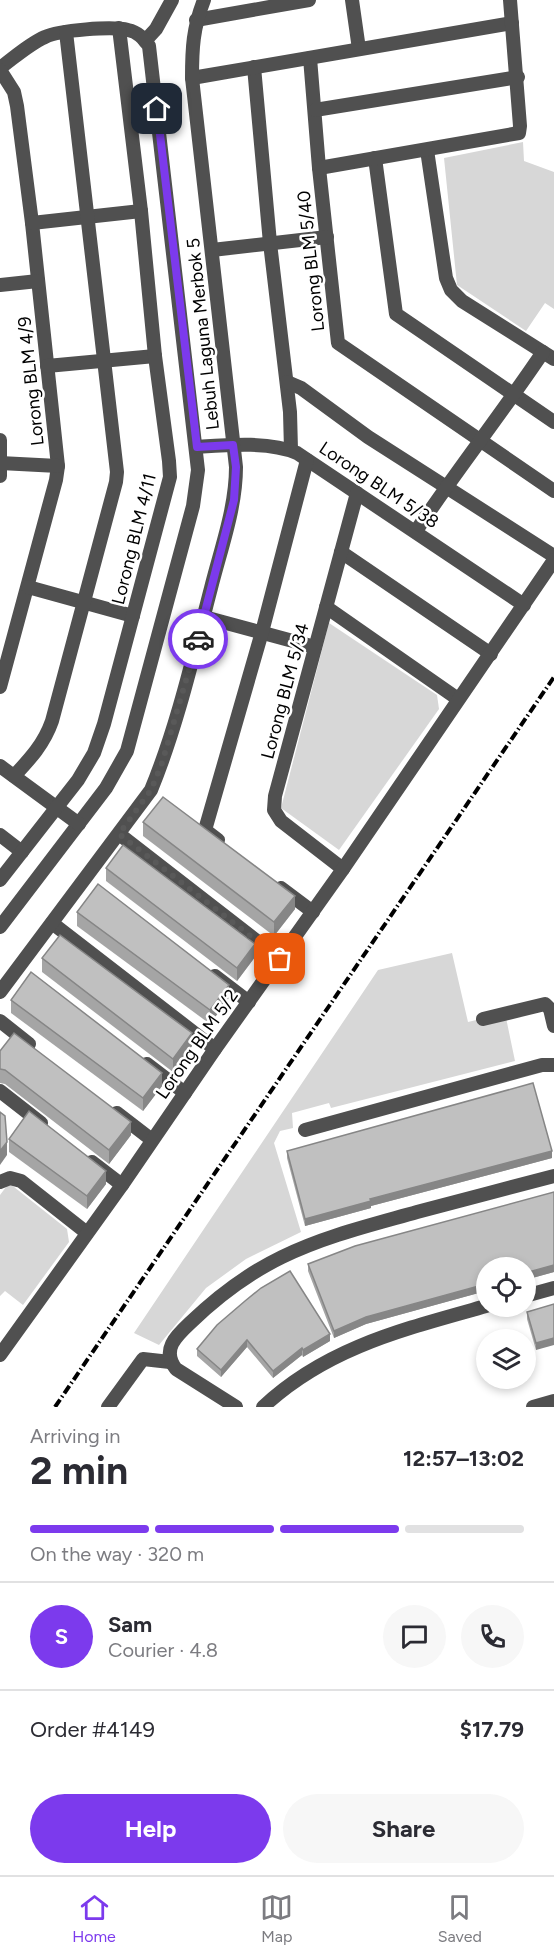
<!DOCTYPE html>
<html lang="en">
<head>
<meta charset="utf-8">
<style>
	:root { --surface:#fff; --page:#f7f7f7; --text:#2b2b33; --muted:#7c7c81; --line:#e1e1e2; --accent:#7c3aed }
	body { margin:0; font-family:Figtree,sans-serif; background:var(--page); color:var(--text); height:100vh; display:flex; flex-direction:column; font-size:22px; white-space:nowrap }
	* { box-sizing:border-box; margin:0 }
	p { font-size:20px; color:var(--muted) }
	.icon { flex:none; width:33px; height:33px; fill:none; stroke:currentColor; stroke-width:2; stroke-linecap:round; stroke-linejoin:round }
	.map { position:relative; height:1407px; overflow:hidden }
	.drawer { display:flex; flex-direction:column; background:var(--surface); flex:1 }
	.drawer>* { flex:none }
	.buttons { position:absolute; left:476px; top:1257px; display:grid; gap:12px }
	.buttons a { display:grid; place-items:center; width:60px; height:60px; border-radius:50%; background:var(--surface); box-shadow:0 3px 9px #0003; font-size:30px }
	.pin { position:absolute; display:grid; place-items:center; width:51px; height:51px; color:#fff; margin:-26px; border-radius:12px; box-shadow:0 3px 9px #0006 }
	.courier { position:absolute; display:grid; place-items:center; width:60px; height:60px; margin:-30px; border:4px solid #7c3aed; border-radius:50%; background:#fff; color:#222; box-shadow:0 2px 8px #0007 }
	.summary em { font-style:normal; font-weight:700 }
	.summary div { display:flex; flex-direction:column-reverse }
	.summary { display:flex; align-items:center; justify-content:space-between; height:102px; padding:0 30px }
	h1 { font-size:39px; font-weight:700; line-height:45px }
	.bar { display:grid; grid-template-columns:repeat(4,1fr); gap:9px 6px; align-content:center; height:72px; padding:0 30px }
	.bar i { height:8px; border-radius:4px; background:var(--line) }
	.bar .current { background:var(--accent) }
	.bar p { grid-column:span 4 }
	.line { display:flex; align-items:center; gap:15px; padding:0 30px; border-top:2px solid var(--line) }
	.line div { flex:1 }
	.round { display:grid; place-items:center; flex:none; width:63px; height:63px; border-radius:32px; background:var(--page) }
	.button { display:flex; gap:12px; margin-top:auto; padding:12px 30px }
	.button a { flex:1; height:69px; border-radius:36px; background:var(--accent); color:#fff; font-size:24px; font-weight:700; line-height:69px; text-align:center }
	.button a+a { background:var(--page); color:var(--text) }
	.tabs { display:flex; justify-content:space-around; align-items:center; height:84px; border-top:2px solid var(--line); background:var(--surface); font-size:16px; color:var(--muted) }
	.tabs a { display:grid; justify-items:center; gap:3px }
	.tabs .current { color:var(--accent) }
	.map>svg:first-child { display:block }
	.green { fill:#d7d7d7 }
	.lines { fill:none; stroke-linecap:round; stroke-linejoin:round }
	.minor { stroke:#505050; stroke-width:14 }
	.rail { stroke:#000; stroke-width:4; stroke-dasharray:9 3 1.5 3; stroke-linecap:butt }
	.wall { fill:#a5a5a5 }
	.shaded-wall { fill:#868686 }
	.building { fill:#c0c0c0; stroke:#868686; stroke-width:1.5 }
	.done { stroke:#595959; stroke-width:6; stroke-dasharray:0 10.8 }
	.route { stroke:#7c3aed; stroke-width:8 }
	.labels { text-anchor:middle; dominant-baseline:central; stroke-width:5; stroke-linejoin:round; paint-order:stroke }
	.street-label { font-size:18px; fill:#000; stroke:#fff }
</style>
</head>
<body>
<div class="map">
<svg width="554" height="1407" viewBox="0 0 554 1407">
	<rect width="100%" height="100%" fill="#fff"/>
	<!-- green -->
	<g class="green">
		<polygon points="523,142 524,161 554,172 554,309 545,303 526,331 457,285 444,158"/>
		<polygon points="329,623 437,695 439,709 339,850 281,808"/>
		<polygon points="452,953 468,1022 505,1013 515,1061 331,1108 329,1103 292,1113 293,1128 280,1131 274,1143 301,1232 246,1259 206,1288 159,1345 134,1333 378,970"/>
		<polygon points="9,1183 67,1229 69,1242 23,1305 5,1291 0,1296 0,1195"/>
	</g>
	<g class="lines">
		<!-- minor -->
		<g class="minor">
			<polyline points="352,0 359,49"/>
			<polyline points="196,20 309,0"/>
			<polyline points="145,41 156,29 172,0"/>
			<polyline points="310,58 319,168 338,343 554,491"/>
			<polyline points="254,67 270,243 290,412 291,450"/>
			<path d="M0 68C15 57 29 44 45 37 59 30 113 26 128 30 138 32 143 38 149 46L198 470 193 506 127 751 106 788 0 927"/>
			<polyline points="0,70 14,92 17,106 32,223 58,466 56,480 0,687"/>
			<polyline points="192,78 512,23"/>
			<polyline points="315,110 518,77"/>
			<polyline points="427,150 446,278 451,290 462,301 554,359"/>
			<polyline points="375,158 396,314 554,422"/>
			<polyline points="319,168 519,133 520,126 510,0"/>
			<polyline points="32,223 141,211"/>
			<polyline points="212,250 327,237"/>
			<polyline points="0,285 38,281"/>
			<polyline points="47,366 155,356"/>
			<polyline points="287,382 301,388 368,437 554,556"/>
			<polyline points="0,440 0,476"/>
			<path d="M197 447C226 445 269 441 297 453L524 605"/>
			<polyline points="0,463 58,466"/>
			<path d="M416 531C457 470 502 413 543 352"/>
			<polyline points="341,552 491,654"/>
			<polyline points="28,587 133,616"/>
			<polyline points="326,607 458,699"/>
			<polyline points="204,617 315,647"/>
			<polyline points="0,766 79,824"/>
			<path d="M14 776C30 759 44 744 52 721L116 482 117 472 66 32"/>
			<polyline points="119,834 280,959"/>
			<polyline points="0,835 22,852"/>
			<polyline points="218,840 205,830 262,632 307,460"/>
			<polyline points="343,869 281,821 274,810 275,796 357,493"/>
			<polyline points="0,880 78,780 94,753 104,724 170,477 169,461 155,356 141,211 119,28"/>
			<polyline points="281,888 313,912"/>
			<polyline points="52,923 215,1049"/>
			<polyline points="215,976 249,1002"/>
			<path d="M0 992 151 790C177 727 194 653 211 588 221 548 236 508 236 467L192 78C192 48 193 28 204 0"/>
			<polyline points="483,1019 545,1004 550,1009 554,1026"/>
			<polyline points="0,1021 29,1044"/>
			<polyline points="147,1064 185,1093"/>
			<polyline points="0,1091 41,1123"/>
			<polyline points="117,1113 152,1140"/>
			<polyline points="305,1130 542,1065 554,1065"/>
			<polyline points="92,1162 122,1185"/>
			<polyline points="0,1182 10,1178 21,1181 87,1233"/>
			<polyline points="525,1296 554,1288"/>
			<polyline points="0,1355 122,1185 215,1049 343,869 554,560"/>
			<polyline points="108,1407 143,1359 170,1362"/>
			<path d="M236 1407 176 1369C161 1350 176 1336 190 1323 217 1297 249 1273 282 1257 325 1236 371 1225 417 1212 463 1200 508 1188 554 1176"/>
			<path d="M263 1407C327 1347 405 1329 486 1306"/>
			<polyline points="533,1407 554,1401"/>
		</g>
		<!-- rail -->
		<polyline class="rail" points="55,1407 554,677"/>
	</g>
	<!-- wall -->
	<g class="wall">
		<polygon points="143,822 295,909 274,936 143,836"/>
		<polygon points="106,868 255,957 237,981 106,881"/>
		<polygon points="77,912 229,998 210,1024 77,926"/>
		<polygon points="42,958 192,1046 173,1072 42,972"/>
		<polygon points="11,1000 162,1086 143,1111 11,1013"/>
		<polygon points="0,1051 131,1135 109,1164 5,1084 0,1083"/>
		<polygon points="9,1139 106,1184 87,1209 9,1152"/>
		<polygon points="287,1151 552,1158 371,1206 371,1208 305,1226 287,1158"/>
		<polygon points="554,1192 554,1272 366,1324 334,1338 308,1271 308,1264"/>
		<polygon points="554,1304 536,1350 527,1319 527,1312"/>
		<polygon points="217,1325 330,1341 303,1357 302,1355 273,1378 247,1347 221,1377 197,1356 197,1349"/>
	</g>
	<!-- shaded-wall -->
	<g class="shaded-wall">
		<polygon points="295,896 295,909 274,936 274,922"/>
		<polygon points="255,944 255,957 237,981 237,968"/>
		<polygon points="229,985 229,998 210,1024 210,1010"/>
		<polygon points="192,1033 192,1046 173,1072 173,1059"/>
		<polygon points="162,1073 162,1086 143,1111 143,1098"/>
		<polygon points="131,1122 131,1135 109,1164 109,1150"/>
		<polygon points="7,1142 7,1155 0,1165 0,1151"/>
		<polygon points="552,1151 552,1158 371,1206 371,1208 305,1226 305,1219 370,1199"/>
		<polygon points="106,1171 106,1184 87,1209 87,1196"/>
		<polygon points="554,1265 554,1272 525,1280 525,1273"/>
		<polygon points="486,1284 486,1291 366,1324 334,1338 334,1331 366,1317"/>
		<polygon points="330,1334 330,1341 303,1357 303,1350"/>
		<polygon points="554,1338 554,1345 536,1350 536,1343"/>
		<polygon points="247,1340 247,1347 221,1377 221,1370"/>
		<polygon points="302,1348 302,1355 273,1378 273,1371"/>
	</g>
	<!-- building -->
	<g class="building">
		<polygon points="163,797 295,896 274,922 143,822"/>
		<polygon points="123,845 255,944 237,968 106,868"/>
		<polygon points="98,884 229,985 210,1010 77,912"/>
		<polygon points="60,935 192,1033 173,1059 42,958"/>
		<polygon points="31,972 162,1073 143,1098 11,1000"/>
		<polygon points="14,1033 131,1122 109,1150 5,1070 0,1069 0,1051"/>
		<polygon points="533,1083 552,1151 370,1199 371,1201 305,1219 287,1151"/>
		<polygon points="29,1111 106,1171 87,1196 9,1139"/>
		<polygon points="0,1112 5,1116 7,1142 0,1151"/>
		<polygon points="554,1192 554,1265 525,1273 525,1268 486,1268 486,1284 366,1317 334,1331 308,1264 355,1246"/>
		<polygon points="290,1271 330,1334 303,1350 302,1348 273,1371 247,1340 221,1370 197,1349 217,1325 245,1301 261,1288"/>
		<polygon points="554,1304 554,1338 536,1343 527,1312"/>
	</g>
	<g class="lines">
		<!-- done -->
		<polyline class="done" points="198,639 162,763 151,790 119,834 280,959"/>
		<!-- route -->
		<polyline class="route" points="157,109 197,447 233,445 236,467 234,500 198,639"/>
	</g>
	<g class="labels">
		<!-- street labels -->
		<g class="street-label">
			<text transform="translate(311 261) rotate(-96)">Lorong BLM 5/40</text>
			<text transform="translate(203 334) rotate(-96)">Lebuh Laguna Merbok 5</text>
			<text transform="translate(31 381) rotate(-96)">Lorong BLM 4/9</text>
			<text transform="translate(379 485) rotate(34)">Lorong BLM 5/38</text>
			<text transform="translate(134 539) rotate(-76)">Lorong BLM 4/11</text>
			<text transform="translate(285 691) rotate(-75)">Lorong BLM 5/34</text>
			<text transform="translate(197 1044) rotate(-55)">Lorong BLM 5/2</text>
		</g>
	</g>
</svg>
<div class="buttons">
<a><svg class="icon" aria-label="locate" viewBox="0 0 24 24"><circle cx="12" cy="12" r="6"/><path d="M12 2v4M12 18v4M2 12h4M18 12h4"/></svg></a>
<a><svg class="icon" aria-label="layers" viewBox="0 0 24 24"><path d="M12 4l9 5-9 5-9-5zM3 14l9 5 9-5"/></svg></a>
</div>
<div class="pin" style="left:280px;top:959px;background:#ea580c"><svg class="icon" aria-label="bag" viewBox="0 0 24 24"><path d="M5 8h14l-1 12H6zM9 8a3 3 0 0 1 6 0"/></svg></div>
<div class="pin" style="left:157px;top:109px;background:#1f2937"><svg class="icon" aria-label="home" viewBox="0 0 24 24"><path d="M3 11l9-7 9 7M6 9v11h12V9"/></svg></div>
<div class="courier" style="left:198px;top:639px"><svg class="icon" aria-label="car" viewBox="0 0 24 24"><path d="M5 17H2v-5l4-1 3-4h7l3 4 3 1v5h-3M9 17h6M6 11h13"/><circle cx="7" cy="17" r="2"/><circle cx="17" cy="17" r="2"/></svg></div>
</div>
<section class="drawer">
<div class="summary"><div><h1>2 min</h1><p>Arriving in</p></div><em>12:57–13:02</em></div>
<div class="bar"><i class="current"></i><i class="current"></i><i class="current"></i><i></i><p>On the way · 320 m</p></div>
<div class="line" style="height:108px"><b class="round" style="background:var(--accent);color:#fff">S</b><div><b>Sam</b><p>Courier · 4.8</p></div><a class="round"><svg class="icon" aria-label="chat" viewBox="0 0 24 24"><path d="M4 5h16v11H9l-5 4z"/></svg></a><a class="round"><svg class="icon" aria-label="phone" viewBox="0 0 24 24"><path d="M5 4h4l2 5-3 2q2 4 5 5l2-3 5 2v4C11 20 4 13 5 4z"/></svg></a></div>
<div class="line" style="height:78px"><div>Order #4149</div><b>$17.79</b></div>
<div class="button"><a>Help</a><a>Share</a></div>
</section>
<nav class="tabs">
<a class="current"><svg class="icon" aria-label="home" viewBox="0 0 24 24"><path d="M3 11l9-7 9 7M6 9v11h12V9"/></svg>Home</a>
<a><svg class="icon" aria-label="map" viewBox="0 0 24 24"><path d="M3 6l6-2 6 2 6-2v14l-6 2-6-2-6 2zM9 4v14M15 6v14"/></svg>Map</a>
<a><svg class="icon" aria-label="saved" viewBox="0 0 24 24"><path d="M7 4h10v16l-5-4-5 4z"/></svg>Saved</a>
</nav>
</body>
</html>
